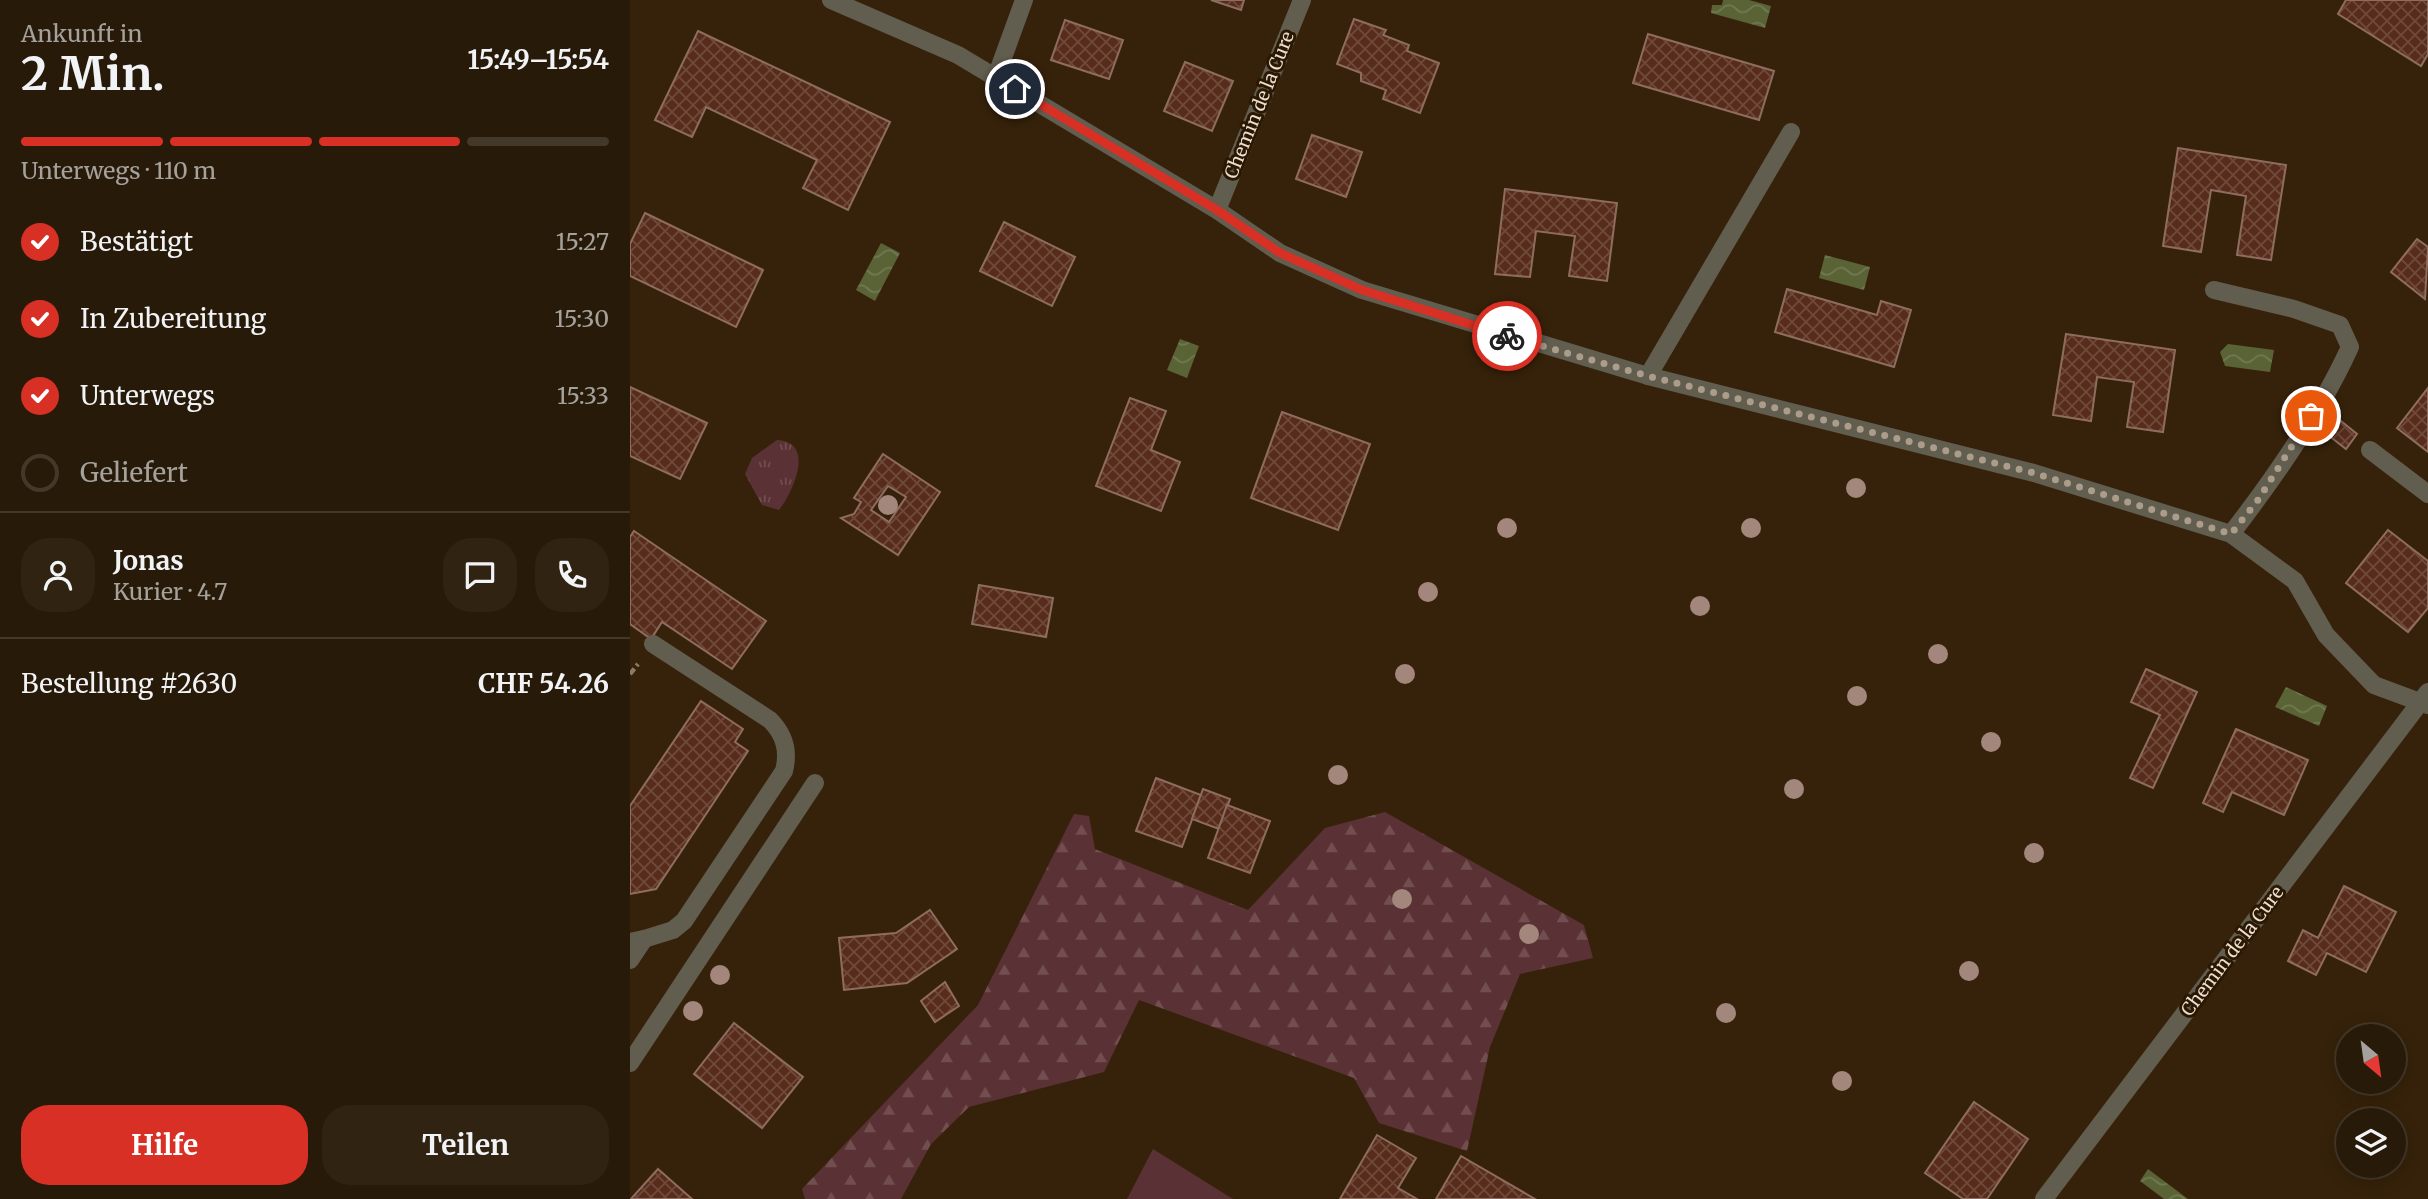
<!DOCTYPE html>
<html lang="de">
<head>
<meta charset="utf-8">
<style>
	:root { --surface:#281a08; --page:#302312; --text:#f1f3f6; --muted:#a5a19c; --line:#443829; --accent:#d93025 }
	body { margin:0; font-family:Merriweather,serif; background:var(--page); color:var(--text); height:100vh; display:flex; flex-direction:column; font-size:26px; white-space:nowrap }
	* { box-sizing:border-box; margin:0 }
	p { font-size:23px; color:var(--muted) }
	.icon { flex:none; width:38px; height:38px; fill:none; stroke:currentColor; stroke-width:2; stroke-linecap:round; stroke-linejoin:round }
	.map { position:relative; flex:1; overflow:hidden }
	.drawer { display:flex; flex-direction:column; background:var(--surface); width:630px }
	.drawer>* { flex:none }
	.needle { width:46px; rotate:151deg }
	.tools { position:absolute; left:1706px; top:1024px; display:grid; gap:14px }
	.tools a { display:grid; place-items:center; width:70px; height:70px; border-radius:50%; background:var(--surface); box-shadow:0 4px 18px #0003,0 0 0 2px var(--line); font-size:35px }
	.pin { position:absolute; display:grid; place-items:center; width:60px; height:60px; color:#fff; margin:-30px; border:4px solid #fff; border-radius:50%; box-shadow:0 2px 7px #0007 }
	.courier { position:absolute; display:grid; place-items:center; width:70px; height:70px; margin:-35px; border:5px solid #d93025; border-radius:50%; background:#fff; color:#222; box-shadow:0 2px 9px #0007 }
	.summary em { font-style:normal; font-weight:700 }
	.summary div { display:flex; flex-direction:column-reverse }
	.summary { display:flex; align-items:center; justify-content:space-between; height:119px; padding:0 21px }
	h1 { font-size:46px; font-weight:700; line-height:52px }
	.bar { display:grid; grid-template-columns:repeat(4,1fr); gap:10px 7px; align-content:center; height:84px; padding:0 21px }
	.bar i { height:9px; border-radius:5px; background:var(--line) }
	.bar .current { background:var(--accent) }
	.bar p { grid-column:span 4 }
	.line { display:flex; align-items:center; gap:18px; padding:0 21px; border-top:2px solid var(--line) }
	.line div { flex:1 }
	.round { display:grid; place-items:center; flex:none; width:74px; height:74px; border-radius:28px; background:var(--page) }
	ol { padding:0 21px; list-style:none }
	li { display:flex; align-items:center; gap:21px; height:77px }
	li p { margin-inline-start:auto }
	li .icon { padding:7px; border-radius:50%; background:var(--accent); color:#fff; stroke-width:4 }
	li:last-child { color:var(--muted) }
	li i { width:38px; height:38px; border:4px solid var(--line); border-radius:50% }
	.cta { display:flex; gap:14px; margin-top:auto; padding:14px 21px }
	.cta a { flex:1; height:80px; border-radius:28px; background:var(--accent); color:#fff; font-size:28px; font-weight:700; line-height:80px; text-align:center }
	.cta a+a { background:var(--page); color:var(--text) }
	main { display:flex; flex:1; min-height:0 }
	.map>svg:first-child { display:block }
	.grass { fill:url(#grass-tufts) }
	.forest { fill:url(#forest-firs) }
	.garden { fill:#5a3134 }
	.water { fill:url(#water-waves) }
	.building { fill:url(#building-cross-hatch); stroke:#8e6d60; stroke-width:2; fill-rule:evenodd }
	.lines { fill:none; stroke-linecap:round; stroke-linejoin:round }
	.path { stroke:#8c7b68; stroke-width:4.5; stroke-dasharray:7 3.5; stroke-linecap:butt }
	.minor { stroke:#615d4f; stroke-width:18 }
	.tree { fill:#a3877d }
	.done { stroke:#ac9d8b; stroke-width:7; stroke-dasharray:0 12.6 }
	.route { stroke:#d93025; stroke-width:9 }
	.labels { text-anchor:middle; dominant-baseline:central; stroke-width:6; stroke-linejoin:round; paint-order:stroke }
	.street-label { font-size:18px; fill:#ecdfd1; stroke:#2b1802 }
</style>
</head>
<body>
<main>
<section class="drawer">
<div class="summary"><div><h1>2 Min.</h1><p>Ankunft in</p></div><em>15:49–15:54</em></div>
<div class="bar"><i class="current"></i><i class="current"></i><i class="current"></i><i></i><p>Unterwegs · 110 m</p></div>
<ol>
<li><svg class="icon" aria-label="check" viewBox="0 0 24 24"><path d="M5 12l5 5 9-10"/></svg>Bestätigt<p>15:27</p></li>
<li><svg class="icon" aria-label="check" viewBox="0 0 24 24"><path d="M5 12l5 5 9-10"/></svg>In Zubereitung<p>15:30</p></li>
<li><svg class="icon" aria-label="check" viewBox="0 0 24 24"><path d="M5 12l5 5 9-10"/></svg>Unterwegs<p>15:33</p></li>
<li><i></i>Geliefert</li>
</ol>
<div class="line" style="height:126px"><a class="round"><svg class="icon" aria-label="person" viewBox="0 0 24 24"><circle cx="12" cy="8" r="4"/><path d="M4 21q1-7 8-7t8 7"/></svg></a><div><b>Jonas</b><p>Kurier · 4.7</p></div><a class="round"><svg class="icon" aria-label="chat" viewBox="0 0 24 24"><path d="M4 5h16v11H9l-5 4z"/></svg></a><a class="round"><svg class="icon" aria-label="phone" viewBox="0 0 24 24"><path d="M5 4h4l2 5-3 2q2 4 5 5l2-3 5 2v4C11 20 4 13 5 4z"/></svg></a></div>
<div class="line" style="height:91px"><div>Bestellung #2630</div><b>CHF 54.26</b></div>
<div class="cta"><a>Hilfe</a><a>Teilen</a></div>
</section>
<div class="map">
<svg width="1798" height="1199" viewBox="0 0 1798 1199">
	<defs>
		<pattern id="grass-tufts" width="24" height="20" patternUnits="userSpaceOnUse" patternTransform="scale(1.75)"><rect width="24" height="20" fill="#5a3134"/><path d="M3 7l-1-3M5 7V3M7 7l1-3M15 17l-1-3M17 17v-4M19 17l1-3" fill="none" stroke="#724e50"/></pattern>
		<pattern id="forest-firs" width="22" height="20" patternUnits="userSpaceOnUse" patternTransform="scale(1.75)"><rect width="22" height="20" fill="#5a3134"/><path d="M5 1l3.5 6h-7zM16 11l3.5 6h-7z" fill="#724e50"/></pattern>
		<pattern id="water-waves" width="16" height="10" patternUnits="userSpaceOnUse" patternTransform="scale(1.75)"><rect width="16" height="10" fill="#596335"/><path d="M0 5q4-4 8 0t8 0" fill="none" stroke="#717951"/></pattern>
		<pattern id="building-cross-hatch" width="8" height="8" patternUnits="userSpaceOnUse" patternTransform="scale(1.75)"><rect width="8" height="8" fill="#572c1b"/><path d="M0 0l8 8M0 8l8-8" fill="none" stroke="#6f4a3b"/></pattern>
	</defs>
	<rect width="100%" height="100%" fill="#36220a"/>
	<!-- grass -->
	<path class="grass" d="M147 440C186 442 163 492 149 510L132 505 115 474 122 458Z"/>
	<!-- forest -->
	<polygon class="forest" points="755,812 954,925 963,958 890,974 860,1047 837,1151 749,1123 724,1078 509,1000 474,1072 339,1107 301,1144 271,1199 175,1199 172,1189 348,1005 444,814 459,816 465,849 618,910 695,828"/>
	<!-- garden -->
	<polygon class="garden" points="523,1149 603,1199 497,1199"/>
	<!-- water -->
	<g class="water">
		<polygon points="1093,0 1119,0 1141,6 1135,28 1081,13 1082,5 1092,5"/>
		<polygon points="251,243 270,253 245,301 226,290"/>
		<polygon points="1195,255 1240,267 1234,290 1189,278"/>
		<polygon points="550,339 569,346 557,378 537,370"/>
		<polygon points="1598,344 1644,350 1640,372 1595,366 1590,352"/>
		<polygon points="1656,687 1697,706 1689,726 1645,707"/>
		<polygon points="1518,1169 1558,1199 1534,1199 1510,1181"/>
	</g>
	<!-- building -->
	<g class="building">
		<polygon points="581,0 614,0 611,10"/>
		<polygon points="1716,0 1798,0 1798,54 1791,66 1708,14"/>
		<polygon points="724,19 756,30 753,35 779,45 777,51 809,63 790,113 753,99 756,90 731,81 731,73 707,64"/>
		<polygon points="435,20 493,40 479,79 421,60"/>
		<polygon points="68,31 260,122 218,210 173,188 187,160 76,107 62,137 25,120"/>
		<polygon points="1018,34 1144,71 1129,120 1003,83"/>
		<polygon points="555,62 603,81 582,131 534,111"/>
		<polygon points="682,135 732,152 716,197 666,179"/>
		<polygon points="1548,148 1656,165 1641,260 1607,255 1616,196 1581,190 1571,252 1533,246"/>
		<polygon points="875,189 987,203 977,281 939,276 945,236 906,231 900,277 865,274"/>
		<polygon points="15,213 133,270 106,327 0,276 0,244"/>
		<polygon points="374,222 445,257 422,306 350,271"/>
		<polygon points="1787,239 1798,247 1795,299 1761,272"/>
		<polygon points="1157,289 1247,315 1251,301 1281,310 1264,367 1145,332"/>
		<polygon points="1436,334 1545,350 1533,432 1497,427 1504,382 1467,377 1461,421 1423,415"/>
		<polygon points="0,387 77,423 50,479 0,456"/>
		<polygon points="1798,388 1798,452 1767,428"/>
		<polygon points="500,398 536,411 521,450 550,462 531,511 466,486"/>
		<polygon points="652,412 740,444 708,530 621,498"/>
		<polygon points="1706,417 1727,434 1716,449 1698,435"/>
		<path d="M253 454 310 492 268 555 211 518 224 514 231 502 224 498ZM258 486 276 497 259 522 241 510Z"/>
		<polygon points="1758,530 1798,561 1798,608 1778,632 1716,583"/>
		<polygon points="4,531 136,621 102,669 32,622 21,639 0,624 0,537"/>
		<polygon points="349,585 423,598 416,637 342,624"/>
		<polygon points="1516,669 1567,692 1523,788 1500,778 1530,715 1501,702"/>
		<polygon points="71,701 113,729 105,742 118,751 26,889 0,894 0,806"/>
		<polygon points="1606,729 1678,760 1654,815 1602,792 1593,812 1573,803"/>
		<polygon points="526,778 571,795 552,847 506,831"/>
		<polygon points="573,789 600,799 589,829 562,819"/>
		<polygon points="597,805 640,821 620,873 578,858"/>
		<polygon points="1714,886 1766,912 1736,972 1697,953 1686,975 1658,961 1673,930 1688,938"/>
		<polygon points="300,910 327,949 277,983 214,990 209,938 266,933"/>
		<polygon points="315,982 329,1006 305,1022 291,1001"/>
		<polygon points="104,1023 173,1077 132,1128 64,1074"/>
		<polygon points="1344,1102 1398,1139 1357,1199 1333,1199 1295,1173"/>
		<polygon points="747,1135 786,1158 768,1188 787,1199 710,1199"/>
		<polygon points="831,1156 905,1199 806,1199"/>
		<polygon points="28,1169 62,1199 1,1199"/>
	</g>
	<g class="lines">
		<!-- path -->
		<polyline class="path" points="0,674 8,664"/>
		<!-- minor -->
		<g class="minor">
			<polyline points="201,0 328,55 587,210 650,253 732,290 1018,376 1404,473 1601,534 1665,581 1696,635 1744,685 1798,705"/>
			<polyline points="366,77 394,0"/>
			<polyline points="587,210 672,0"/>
			<path d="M1584 290 1664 309 1710 325 1720 347C1690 413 1645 477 1601 534"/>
			<polyline points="1018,376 1161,132"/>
			<polyline points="1740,450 1798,494"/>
			<path d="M14 939 43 930 54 921 154 771C159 751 155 735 140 720L23 644"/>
			<polyline points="0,942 14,939 0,960"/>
			<polyline points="0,1063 185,783"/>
			<polyline points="1414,1199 1798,692"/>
		</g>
	</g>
	<!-- trees -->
	<g class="tree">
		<circle cx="1226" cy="488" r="10"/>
		<circle cx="258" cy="505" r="10"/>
		<circle cx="877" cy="528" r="10"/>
		<circle cx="1121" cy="528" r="10"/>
		<circle cx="798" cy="592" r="10"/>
		<circle cx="1070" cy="606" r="10"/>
		<circle cx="1308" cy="654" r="10"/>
		<circle cx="775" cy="674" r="10"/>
		<circle cx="1227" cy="696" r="10"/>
		<circle cx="1361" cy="742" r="10"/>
		<circle cx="708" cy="775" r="10"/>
		<circle cx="1164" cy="789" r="10"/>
		<circle cx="1404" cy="853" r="10"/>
		<circle cx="772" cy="899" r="10"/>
		<circle cx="899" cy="934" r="10"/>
		<circle cx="1339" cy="971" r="10"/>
		<circle cx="90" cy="975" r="10"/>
		<circle cx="63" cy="1011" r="10"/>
		<circle cx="1096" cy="1013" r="10"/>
		<circle cx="1212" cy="1081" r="10"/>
	</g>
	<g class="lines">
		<!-- done -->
		<polyline class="done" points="877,336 1018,376 1404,473 1601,534 1628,500 1681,416"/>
		<!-- route -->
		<polyline class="route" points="385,89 587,210 650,253 732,290 877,336"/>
	</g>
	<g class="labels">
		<!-- street labels -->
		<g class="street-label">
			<text transform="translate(629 105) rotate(-68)">Chemin de la Cure</text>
			<text transform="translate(1602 951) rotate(-53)">Chemin de la Cure</text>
		</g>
	</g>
</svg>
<div class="tools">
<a><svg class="needle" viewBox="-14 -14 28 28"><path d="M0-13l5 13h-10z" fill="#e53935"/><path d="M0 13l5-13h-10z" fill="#a5a19c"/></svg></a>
<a><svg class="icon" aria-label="layers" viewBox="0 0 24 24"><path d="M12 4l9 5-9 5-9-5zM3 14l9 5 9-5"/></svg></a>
</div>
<div class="pin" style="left:1681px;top:416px;background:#ea580c"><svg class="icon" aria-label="bag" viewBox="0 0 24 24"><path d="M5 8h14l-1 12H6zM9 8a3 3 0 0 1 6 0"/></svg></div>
<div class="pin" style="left:385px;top:89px;background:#1f2937"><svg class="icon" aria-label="home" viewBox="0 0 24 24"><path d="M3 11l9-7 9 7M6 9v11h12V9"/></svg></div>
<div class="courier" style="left:877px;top:336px"><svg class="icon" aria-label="bike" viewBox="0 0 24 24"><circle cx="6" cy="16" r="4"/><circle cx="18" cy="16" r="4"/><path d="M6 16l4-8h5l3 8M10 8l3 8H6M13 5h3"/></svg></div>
</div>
</main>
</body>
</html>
